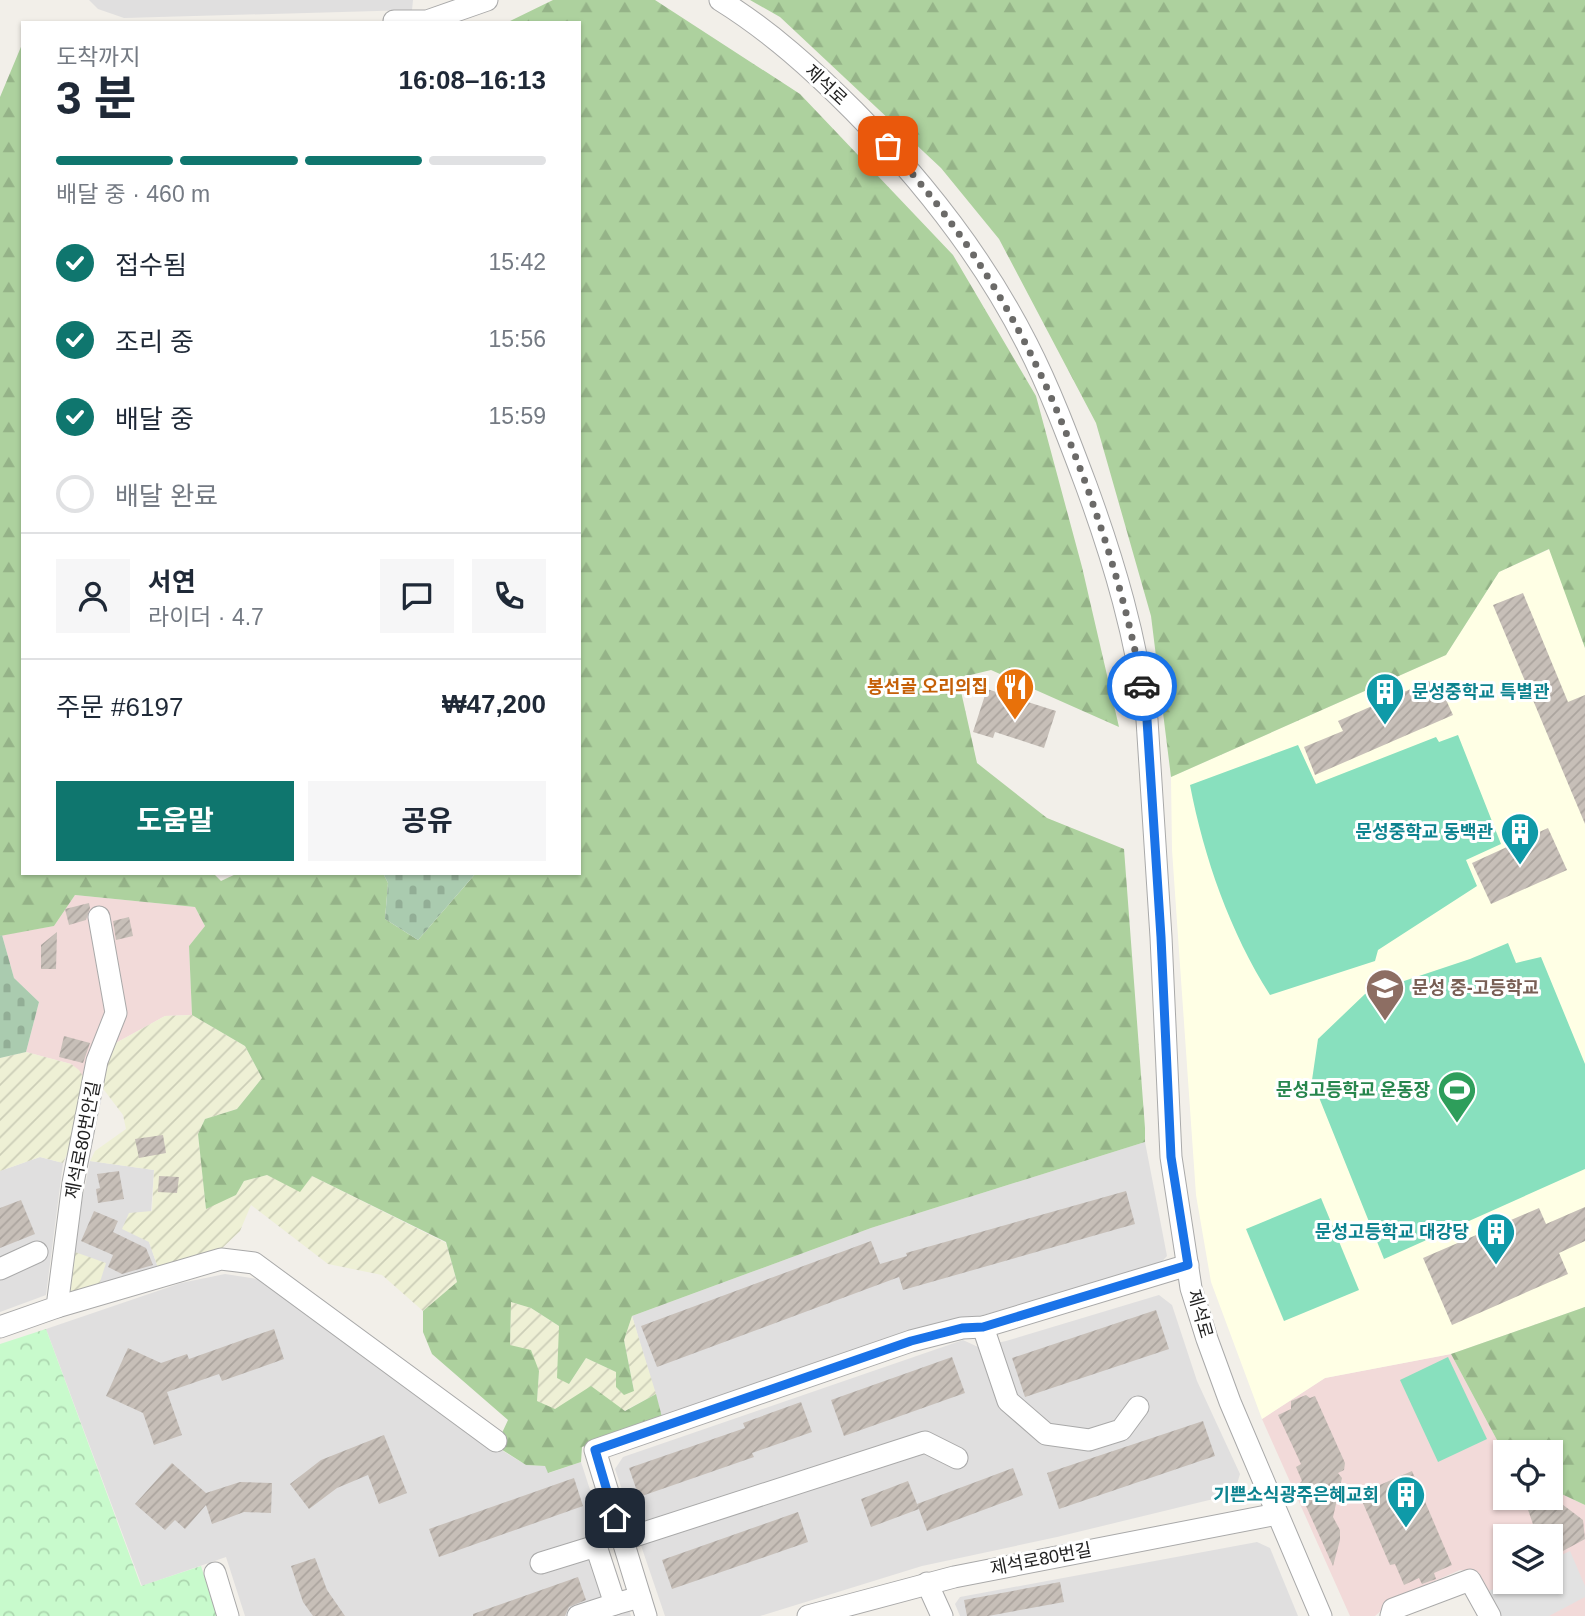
<!DOCTYPE html>
<html lang="ko">
<head>
<meta charset="utf-8">
<style>
	:root { --surface:#fff; --page:#f6f6f7; --text:#1f2937; --muted:#747a83; --line:#e0e1e3; --accent:#0f766e }
	body { margin:0; font-family:Helvetica,"Noto Sans KR",sans-serif; background:var(--page); color:var(--text); height:100vh; display:flex; flex-direction:column; font-size:26px; white-space:nowrap }
	* { box-sizing:border-box; margin:0 }
	p { font-size:23px; color:var(--muted) }
	.icon { flex:none; width:38px; height:38px; fill:none; stroke:currentColor; stroke-width:2; stroke-linecap:round; stroke-linejoin:round }
	.map { position:relative; flex:1; overflow:hidden }
	.panel { position:absolute; left:21px; top:21px; width:560px; height:854px; display:flex; flex-direction:column; background:var(--surface); border-radius:0px; box-shadow:0 2px 5px #0004 }
	.panel>* { flex:none }
	.buttons { position:absolute; left:1493px; top:1440px; display:grid; gap:14px }
	.buttons a { display:grid; place-items:center; width:70px; height:70px; border-radius:0px; background:var(--surface); box-shadow:0 2px 5px #0004; font-size:35px }
	.pin { position:absolute; display:grid; place-items:center; width:60px; height:60px; color:#fff; margin:-30px; border-radius:14px; box-shadow:0 4px 10px #0006 }
	.courier { position:absolute; display:grid; place-items:center; width:70px; height:70px; margin:-35px; border:5px solid #1a73e8; border-radius:50%; background:#fff; color:#222; box-shadow:0 2px 9px #0007 }
	.headline em { font-style:normal; font-weight:700 }
	.headline div { display:flex; flex-direction:column-reverse }
	.headline { display:flex; align-items:center; justify-content:space-between; height:119px; padding:0 35px }
	h1 { font-size:46px; font-weight:700; line-height:52px }
	.bar { display:grid; grid-template-columns:repeat(4,1fr); gap:10px 7px; align-content:center; height:84px; padding:0 35px }
	.bar i { height:9px; border-radius:5px; background:var(--line) }
	.bar .selected { background:var(--accent) }
	.bar p { grid-column:span 4 }
	.line { display:flex; align-items:center; gap:18px; padding:0 35px; border-top:2px solid var(--line) }
	.line div { flex:1 }
	.round { display:grid; place-items:center; flex:none; width:74px; height:74px; border-radius:0px; background:var(--page) }
	ol { padding:0 35px; list-style:none }
	li { display:flex; align-items:center; gap:21px; height:77px }
	li p { margin-inline-start:auto }
	li .icon { padding:7px; border-radius:50%; background:var(--accent); color:#fff; stroke-width:4 }
	li:last-child { color:var(--muted) }
	li i { width:38px; height:38px; border:4px solid var(--line); border-radius:50% }
	.cta { display:flex; gap:14px; margin-top:auto; padding:14px 35px }
	.cta a { flex:1; height:80px; border-radius:0px; background:var(--accent); color:#fff; font-size:28px; font-weight:700; line-height:80px; text-align:center }
	.cta a+a { background:var(--page); color:var(--text) }
	.map>svg:first-child { display:block }
	.residential { fill:#e0dfdf }
	.commercial { fill:#f2dad9; fill-rule:evenodd }
	.education { fill:#ffffe5 }
	.farmland { fill:url(#farmland-furrows) }
	.forest { fill:url(#forest-firs) }
	.cemetery { fill:url(#cemetery-stones) }
	.park { fill:url(#park-crowns) }
	.pitch { fill:#88e0be }
	.parking { fill:#e2e2e2 }
	.building { fill:url(#building-hatch) }
	.lines { fill:none; stroke-linecap:round; stroke-linejoin:round }
	.minor-casing { stroke:#a9a9a9; stroke-width:23 }
	.minor { stroke:#fff; stroke-width:21 }
	.done { stroke:#6b6a68; stroke-width:7; stroke-dasharray:0 12.6 }
	.route { stroke:#1a73e8; stroke-width:9 }
	.labels { text-anchor:middle; dominant-baseline:central; stroke-width:6; stroke-linejoin:round; paint-order:stroke }
	.street-label { font-size:18px; fill:#222; stroke:#fff }
	.food-label { font-size:18px; font-weight:bold; fill:#c56008; stroke:#fff; text-anchor:end }
	.culture-label { font-size:18px; font-weight:bold; fill:#0d838f; stroke:#fff; text-anchor:end }
	.education-label { font-size:18px; font-weight:bold; fill:#785e54; stroke:#fff; text-anchor:start }
	.leisure-label { font-size:18px; font-weight:bold; fill:#27864d; stroke:#fff; text-anchor:end }
</style>
</head>
<body>
<div class="map">
<svg width="1585" height="1616" viewBox="0 0 1585 1616">
	<defs>
		<pattern id="farmland-furrows" width="10" height="10" patternUnits="userSpaceOnUse" patternTransform="scale(1.75)"><rect width="10" height="10" fill="#eef0d5"/><path d="M-1 1l2-2M0 10L10 0M9 11l2-2" fill="none" stroke="#ccceb7"/></pattern>
		<pattern id="forest-firs" width="22" height="20" patternUnits="userSpaceOnUse" patternTransform="scale(1.75)"><rect width="22" height="20" fill="#add19e"/><path d="M5 1l3.5 6h-7zM16 11l3.5 6h-7z" fill="#95b388"/></pattern>
		<pattern id="cemetery-stones" width="16" height="16" patternUnits="userSpaceOnUse" patternTransform="scale(1.75)"><rect width="16" height="16" fill="#aacbaf"/><path d="M2 7V4a2 2 0 0 1 4 0v3zM10 15v-3a2 2 0 0 1 4 0v3z" fill="#92ae96"/></pattern>
		<pattern id="park-crowns" width="20" height="18" patternUnits="userSpaceOnUse" patternTransform="scale(1.75)"><rect width="20" height="18" fill="#c8facc"/><path d="M2 6a3 3 0 1 1 6 0M12 15a3 3 0 1 1 6 0" fill="none" stroke="#acd6af"/></pattern>
		<pattern id="building-hatch" width="6" height="6" patternUnits="userSpaceOnUse" patternTransform="scale(1.75)"><rect width="6" height="6" fill="#c7bfb8"/><path d="M-1 1l2-2M0 6l6-6M5 7l2-2" fill="none" stroke="#aba49e"/></pattern>
	</defs>
	<rect width="100%" height="100%" fill="#f2efe9"/>
	<!-- residential -->
	<g class="residential">
		<polygon points="89,0 413,0 412,10 124,18 98,9"/>
		<polygon points="1145,1142 1167,1256 1156,1268 928,1330 662,1417 632,1316 871,1228"/>
		<polygon points="40,1157 63,1163 46,1295 0,1312 0,1171"/>
		<polygon points="90,1161 154,1170 149,1242 158,1268 99,1285 72,1251"/>
		<polygon points="225,1274 257,1279 482,1438 526,1465 545,1466 549,1473 581,1462 631,1616 245,1616 226,1557 142,1586 46,1329 181,1283"/>
		<polygon points="1159,1295 1172,1305 1197,1381 1240,1474 1234,1494 1057,1537 922,1566 760,1616 665,1616 615,1469 623,1457 963,1340 978,1347 1006,1341"/>
		<polygon points="1257,1542 1270,1548 1298,1616 960,1616 955,1604 960,1597"/>
	</g>
	<!-- commercial -->
	<g class="commercial">
		<polygon points="75,895 195,907 205,926 189,946 192,1015 165,1016 114,1044 86,1081 71,1064 26,1052 39,1002 14,978 2,935 54,926"/>
		<path d="M1451 1354 1505 1455V1498H1550L1551 1489 1585 1505V1616H1500L1479 1573 1460 1570 1396 1598 1375 1616H1350L1262 1419 1325 1378ZM1505 1536H1550V1582H1505Z"/>
	</g>
	<!-- education -->
	<polygon class="education" points="1550,549 1585,648 1585,1307 1451,1354 1325,1378 1262,1419 1211,1282 1196,1195 1172,850 1171,777 1446,655 1499,572"/>
	<!-- farmland -->
	<g class="farmland">
		<polygon points="192,1015 245,1046 262,1078 237,1109 205,1119 198,1134 206,1208 236,1195 244,1181 267,1175 300,1191 312,1176 446,1243 457,1282 423,1311 382,1275 328,1264 251,1205 240,1231 218,1252 158,1268 149,1242 122,1229 129,1213 152,1211 154,1170 90,1161 95,1151 126,1129 123,1115 101,1086 103,1064 114,1044 165,1016"/>
		<polygon points="26,1052 71,1064 79,1070 86,1081 76,1135 63,1163 40,1157 0,1171 0,1058"/>
		<polygon points="72,1251 106,1263 99,1285 69,1294"/>
		<polygon points="511,1302 531,1308 559,1326 569,1384 586,1358 616,1372 616,1387 634,1390 624,1340 632,1316 656,1394 624,1411 591,1387 555,1410 537,1401 539,1371 510,1345"/>
	</g>
	<!-- forest -->
	<g class="forest">
		<polygon points="553,0 655,0 800,94 953,255 1036,396 1082,567 1119,727 991,670 958,678 977,763 1047,818 1124,849 1145,1128 1145,1142 871,1228 632,1316 624,1340 634,1391 624,1395 616,1387 616,1372 586,1358 569,1384 557,1378 559,1326 531,1308 511,1302 510,1345 531,1350 539,1371 537,1401 555,1409 591,1386 625,1411 656,1394 662,1417 582,1447 581,1462 548,1473 545,1466 526,1465 496,1446 508,1420 432,1354 423,1332 423,1311 457,1282 446,1242 312,1176 300,1192 267,1175 244,1181 236,1195 206,1209 198,1134 205,1119 237,1109 262,1078 245,1046 192,1015 189,946 205,926 195,907 75,895 54,926 0,936 0,97 23,42 23,873 213,873 221,881 238,873 383,873 388,883 385,919 418,940 476,873 579,873 579,23 506,23"/>
		<polygon points="750,0 1585,0 1585,648 1549,549 1499,572 1446,655 1171,777 1151,616 1096,423 999,239 941,168 780,17"/>
		<polygon points="1585,1307 1585,1505 1551,1489 1550,1452 1505,1452 1505,1455 1451,1354"/>
	</g>
	<!-- cemetery -->
	<g class="cemetery">
		<polygon points="383,873 476,873 418,940 385,919 388,883"/>
		<polygon points="2,935 14,978 39,1002 26,1052 0,1058 0,936"/>
	</g>
	<!-- park -->
	<polygon class="park" points="46,1329 141,1586 201,1566 217,1616 0,1616 0,1344"/>
	<!-- pitch -->
	<g class="pitch">
		<path d="M1458 735 1501 844 1466 860 1477 886 1378 950 1375 961 1270 995C1230 932 1204 858 1190 785L1298 745 1316 784 1436 737 1439 742Z"/>
		<polygon points="1508,943 1516,963 1541,957 1585,1064 1585,1169 1384,1259 1312,1080 1318,1039 1365,994 1470,959"/>
		<polygon points="1321,1198 1359,1290 1284,1321 1246,1229"/>
		<polygon points="1448,1357 1487,1439 1438,1462 1400,1380"/>
	</g>
	<!-- parking -->
	<polygon class="parking" points="1570,1551 1585,1586 1585,1597 1549,1616 1500,1616 1489,1591 1508,1582 1550,1582 1551,1560"/>
	<!-- building -->
	<g class="building">
		<polygon points="1523,593 1568,702 1585,695 1585,824 1493,605"/>
		<polygon points="1429,681 1435,694 1442,691 1453,715 1315,775 1304,747 1343,731 1338,721"/>
		<polygon points="987,689 1056,711 1044,748 995,732 993,738 973,732"/>
		<polygon points="1548,828 1567,870 1491,904 1472,863"/>
		<polygon points="89,903 90,908 86,920 69,925 65,909"/>
		<polygon points="129,917 133,936 116,940 113,921"/>
		<polygon points="57,932 56,969 41,969 41,945"/>
		<polygon points="64,1036 90,1043 83,1063 59,1057"/>
		<polygon points="163,1135 166,1153 139,1158 135,1139"/>
		<polygon points="119,1171 124,1199 98,1203 96,1189 100,1188 97,1174"/>
		<polygon points="159,1176 179,1177 177,1193 158,1192"/>
		<polygon points="1126,1191 1135,1224 903,1290 899,1277 657,1367 641,1326 871,1241 880,1264 907,1256 906,1253"/>
		<polygon points="21,1200 35,1234 0,1248 0,1208"/>
		<polygon points="1585,1207 1585,1241 1559,1253 1568,1274 1452,1325 1423,1258 1539,1208 1546,1224"/>
		<polygon points="94,1211 118,1221 113,1232 146,1248 153,1265 122,1274 108,1267 113,1255 81,1241"/>
		<polygon points="1156,1310 1169,1349 1025,1397 1012,1358"/>
		<polygon points="274,1329 284,1359 222,1381 219,1374 167,1392 182,1435 154,1445 143,1413 106,1396 128,1348 161,1363 187,1354 189,1359"/>
		<polygon points="952,1357 965,1393 844,1436 831,1400"/>
		<polygon points="1306,1395 1310,1398 1315,1396 1345,1463 1344,1470 1338,1473 1342,1478 1333,1517 1340,1530 1340,1540 1333,1566 1297,1486 1302,1481 1296,1467 1301,1464 1278,1415 1291,1409 1291,1401"/>
		<polygon points="801,1402 812,1432 752,1453 754,1457 639,1497 629,1468 745,1428 743,1423"/>
		<polygon points="1203,1421 1215,1456 1059,1509 1047,1473"/>
		<polygon points="384,1435 407,1493 379,1504 368,1475 337,1488 309,1509 290,1484 321,1460"/>
		<polygon points="172,1463 206,1493 240,1482 272,1483 271,1513 244,1512 212,1524 206,1505 185,1529 175,1520 165,1530 135,1504"/>
		<polygon points="1013,1468 1023,1495 927,1531 917,1504"/>
		<polygon points="1412,1471 1452,1565 1434,1573 1436,1579 1422,1584 1419,1578 1404,1585 1395,1564 1390,1565 1359,1494"/>
		<polygon points="574,1478 583,1506 439,1557 429,1529"/>
		<polygon points="908,1481 919,1509 871,1527 861,1499"/>
		<polygon points="1524,1498 1554,1498 1583,1520 1585,1539 1550,1558 1550,1536 1537,1536"/>
		<polygon points="798,1512 808,1542 672,1589 662,1560"/>
		<polygon points="315,1558 327,1590 345,1616 313,1616 303,1602 291,1566"/>
		<polygon points="578,1577 586,1600 569,1607 565,1616 473,1616 473,1614"/>
		<polygon points="1060,1582 1064,1602 988,1616 967,1616 964,1600"/>
	</g>
	<g class="lines">
		<!-- minor casing -->
		<g class="minor-casing">
			<g id="minor">
				<path d="M720 0C770 31 813 70 854 111 922 180 983 257 1027 344 1050 389 1068 437 1086 485 1115 564 1136 637 1147 720L1161 937 1171 1157 1191 1288 1207 1339 1230 1402 1321 1616"/>
				<polyline points="394,21 427,21 487,0"/>
				<polyline points="0,1269 37,1252"/>
				<polyline points="57,1307 221,1259 254,1263 496,1441"/>
				<polyline points="0,1327 57,1307 73,1183 97,1061 116,1013 99,917"/>
				<polyline points="983,1327 1008,1401 1046,1434 1089,1440 1121,1430 1138,1407"/>
				<polyline points="622,1540 925,1442 957,1458"/>
				<polyline points="541,1563 596,1546 615,1604 640,1597"/>
				<polyline points="215,1573 228,1616"/>
				<polyline points="927,1583 942,1616"/>
				<polyline points="578,1616 615,1604"/>
				<polyline points="646,1616 595,1450 911,1341 962,1328 983,1327 1188,1265"/>
				<polyline points="808,1616 954,1577 1277,1514"/>
				<polyline points="1391,1616 1393,1609 1470,1580 1490,1616"/>
			</g>
		</g>
		<!-- minor -->
		<use href="#minor" class="minor"/>
	</g>
	<g class="lines">
		<!-- done -->
		<path class="done" d="M888 146C984 252 1038 353 1087 487 1110 552 1130 618 1142 686"/>
		<!-- route -->
		<polyline class="route" points="615,1518 595,1450 911,1341 962,1328 983,1327 1188,1265 1171,1157 1161,937 1147,720 1142,686"/>
	</g>
	<!-- icons -->
	<defs>
		<g id="restaurant-pin" transform="scale(2.0125)"><path d="M0 17L-7.5 6A9.5 9.5 0 1 1 7.5 6Z" fill="#e8710a" stroke="#fff"/><path d="M-5-6h1v4h1v-4h1v4h1v-4h1v5L-1.5 .5V6h-2V.5L-5-1ZM5-6V6H3V1.5H1.5Q1.5-4 5-6Z" fill="#fff"/></g>
		<g id="building-pin" transform="scale(2.0125)"><path d="M0 17L-7.5 6A9.5 9.5 0 1 1 7.5 6Z" fill="#0f9aa8" stroke="#fff"/><path d="M-4-6H4V6H1V3H-1V6H-4ZM-2.5-4.3h1.7v1.8h-1.7ZM.8-4.3h1.7v1.8H.8ZM-2.5-1h1.7V.8h-1.7ZM.8-1h1.7V.8H.8Z" fill="#fff"/></g>
		<g id="school-pin" transform="scale(2.0125)"><path d="M0 17L-7.5 6A9.5 9.5 0 1 1 7.5 6Z" fill="#8d6e63" stroke="#fff"/><path d="M0-5L7-2L0 1L-7-2ZM-4 1L0 2.5L4 1V4Q0 6-4 4Z" fill="#fff"/></g>
		<g id="stadium-pin" transform="scale(2.0125)"><path d="M0 17L-7.5 6A9.5 9.5 0 1 1 7.5 6Z" fill="#2e9e5b" stroke="#fff"/><path d="M0-5a6.5 5 0 1 0 0 10a6.5 5 0 1 0 0-10ZM-3.5-1.8h7v3.6h-7Z" fill="#fff"/></g>
	</defs>
	<g fill-rule="evenodd">
		<use href="#restaurant-pin" x="1015" y="687"/>
		<use href="#building-pin" x="1385" y="692"/>
		<use href="#building-pin" x="1520" y="832"/>
		<use href="#school-pin" x="1385" y="988"/>
		<use href="#stadium-pin" x="1457" y="1090"/>
		<use href="#building-pin" x="1496" y="1232"/>
		<use href="#building-pin" x="1406" y="1495"/>
	</g>
	<g class="labels">
		<!-- street labels -->
		<g class="street-label">
			<text transform="translate(826 85) rotate(43)">제석로</text>
			<text transform="translate(83 1140) rotate(-79)">제석로80번안길</text>
			<text transform="translate(1200 1314) rotate(74)">제석로</text>
			<text transform="translate(1041 1559) rotate(-11)">제석로80번길</text>
		</g>
		<!-- food labels -->
		<g class="food-label">
			<text x="988" y="687">봉선골 오리의집</text>
		</g>
		<!-- culture labels -->
		<g class="culture-label">
			<text x="1412" y="692" text-anchor="start">문성중학교 특별관</text>
			<text x="1493" y="832">문성중학교 동백관</text>
			<text x="1469" y="1232">문성고등학교 대강당</text>
			<text x="1379" y="1495">기쁜소식광주은혜교회</text>
		</g>
		<!-- education labels -->
		<g class="education-label">
			<text x="1412" y="988">문성 중-고등학교</text>
		</g>
		<!-- leisure labels -->
		<g class="leisure-label">
			<text x="1430" y="1090">문성고등학교 운동장</text>
		</g>
	</g>
</svg>
<div class="buttons">
<a><svg class="icon" aria-label="locate" viewBox="0 0 24 24"><circle cx="12" cy="12" r="6"/><path d="M12 2v4M12 18v4M2 12h4M18 12h4"/></svg></a>
<a><svg class="icon" aria-label="layers" viewBox="0 0 24 24"><path d="M12 4l9 5-9 5-9-5zM3 14l9 5 9-5"/></svg></a>
</div>
<div class="pin" style="left:888px;top:146px;background:#ea580c"><svg class="icon" aria-label="bag" viewBox="0 0 24 24"><path d="M5 8h14l-1 12H6zM9 8a3 3 0 0 1 6 0"/></svg></div>
<div class="pin" style="left:615px;top:1518px;background:#1f2937"><svg class="icon" aria-label="home" viewBox="0 0 24 24"><path d="M3 11l9-7 9 7M6 9v11h12V9"/></svg></div>
<div class="courier" style="left:1142px;top:686px"><svg class="icon" aria-label="car" viewBox="0 0 24 24"><path d="M5 17H2v-5l4-1 3-4h7l3 4 3 1v5h-3M9 17h6M6 11h13"/><circle cx="7" cy="17" r="2"/><circle cx="17" cy="17" r="2"/></svg></div>
<section class="panel">
<div class="headline"><div><h1>3 분</h1><p>도착까지</p></div><em>16:08–16:13</em></div>
<div class="bar"><i class="selected"></i><i class="selected"></i><i class="selected"></i><i></i><p>배달 중 · 460 m</p></div>
<ol>
<li><svg class="icon" aria-label="check" viewBox="0 0 24 24"><path d="M5 12l5 5 9-10"/></svg>접수됨<p>15:42</p></li>
<li><svg class="icon" aria-label="check" viewBox="0 0 24 24"><path d="M5 12l5 5 9-10"/></svg>조리 중<p>15:56</p></li>
<li><svg class="icon" aria-label="check" viewBox="0 0 24 24"><path d="M5 12l5 5 9-10"/></svg>배달 중<p>15:59</p></li>
<li><i></i>배달 완료</li>
</ol>
<div class="line" style="height:126px"><a class="round"><svg class="icon" aria-label="person" viewBox="0 0 24 24"><circle cx="12" cy="8" r="4"/><path d="M4 21q1-7 8-7t8 7"/></svg></a><div><b>서연</b><p>라이더 · 4.7</p></div><a class="round"><svg class="icon" aria-label="chat" viewBox="0 0 24 24"><path d="M4 5h16v11H9l-5 4z"/></svg></a><a class="round"><svg class="icon" aria-label="phone" viewBox="0 0 24 24"><path d="M5 4h4l2 5-3 2q2 4 5 5l2-3 5 2v4C11 20 4 13 5 4z"/></svg></a></div>
<div class="line" style="height:91px"><div>주문 #6197</div><b>₩47,200</b></div>
<div class="cta"><a>도움말</a><a>공유</a></div>
</section>
</div>
</body>
</html>
